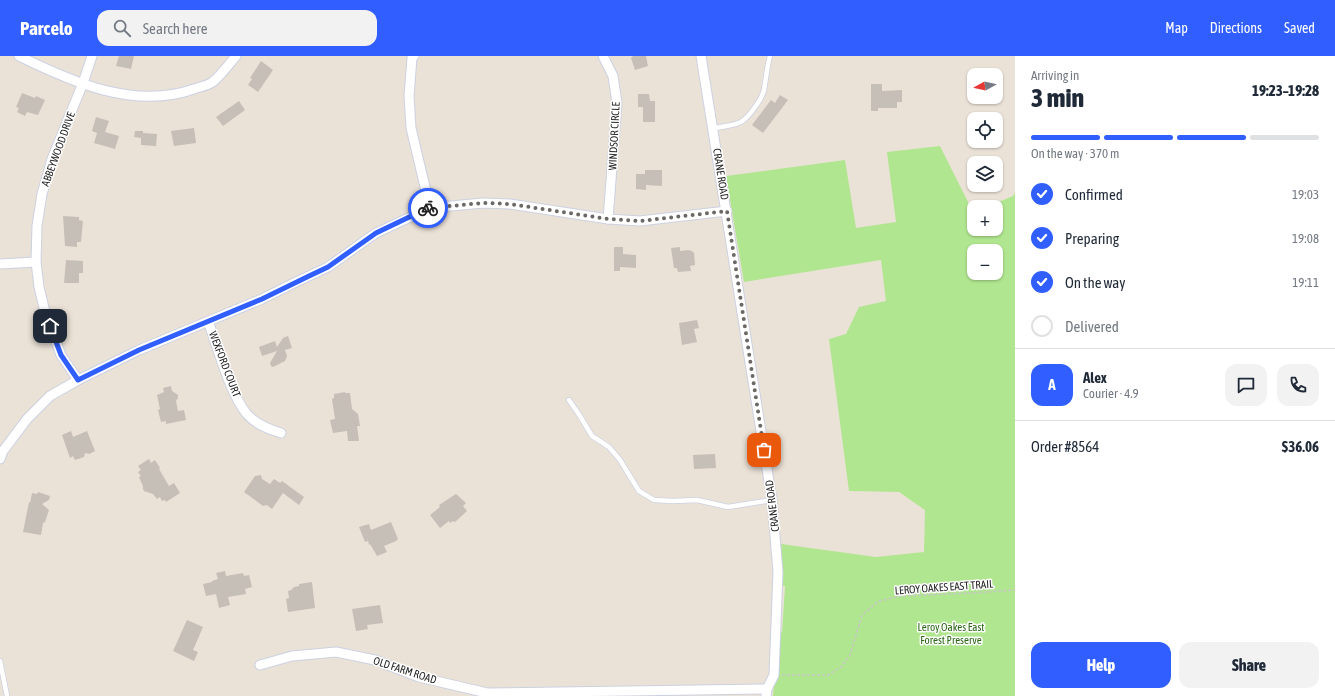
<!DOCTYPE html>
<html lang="en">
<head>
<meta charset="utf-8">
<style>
	:root { --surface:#fff; --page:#f2f2f3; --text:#1f2937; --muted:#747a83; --line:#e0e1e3; --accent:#305eff }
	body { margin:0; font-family:"Asap Condensed",sans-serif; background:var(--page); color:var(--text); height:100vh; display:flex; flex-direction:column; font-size:15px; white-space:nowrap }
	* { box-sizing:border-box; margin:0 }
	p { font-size:13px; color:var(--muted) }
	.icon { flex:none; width:22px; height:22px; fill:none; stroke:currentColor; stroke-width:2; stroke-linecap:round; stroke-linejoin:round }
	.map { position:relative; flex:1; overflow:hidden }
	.side { display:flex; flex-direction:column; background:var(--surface); width:320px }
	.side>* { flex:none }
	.needle { width:26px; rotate:262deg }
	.fabs { position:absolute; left:967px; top:12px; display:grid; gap:8px }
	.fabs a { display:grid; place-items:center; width:36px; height:36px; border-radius:8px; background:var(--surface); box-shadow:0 1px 3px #0004; font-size:20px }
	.pin { position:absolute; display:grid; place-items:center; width:34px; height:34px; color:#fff; margin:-17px; border-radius:8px; box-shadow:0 2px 6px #0006 }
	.courier { position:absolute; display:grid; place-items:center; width:40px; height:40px; margin:-20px; border:3px solid #305eff; border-radius:50%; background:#fff; color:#222; box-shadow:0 1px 5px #0007 }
	.headline em { font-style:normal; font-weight:800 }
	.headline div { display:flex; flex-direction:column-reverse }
	.headline { display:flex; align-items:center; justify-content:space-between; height:68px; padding:0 16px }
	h1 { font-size:26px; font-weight:800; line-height:30px }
	.bar { display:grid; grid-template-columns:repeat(4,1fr); gap:6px 4px; align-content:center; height:48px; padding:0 16px }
	.bar i { height:5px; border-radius:3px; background:var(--line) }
	.bar .selected { background:var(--accent) }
	.bar p { grid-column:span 4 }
	.line { display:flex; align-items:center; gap:10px; padding:0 16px; border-top:1px solid var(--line) }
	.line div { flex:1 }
	.round { display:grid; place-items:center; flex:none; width:42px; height:42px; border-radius:12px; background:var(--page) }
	ol { padding:0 16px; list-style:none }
	li { display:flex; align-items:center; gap:12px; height:44px }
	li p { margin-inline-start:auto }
	li .icon { padding:4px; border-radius:50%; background:var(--accent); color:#fff; stroke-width:4 }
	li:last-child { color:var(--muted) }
	li i { width:22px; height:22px; border:2px solid var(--line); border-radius:50% }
	.button { display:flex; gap:8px; margin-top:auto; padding:8px 16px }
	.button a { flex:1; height:46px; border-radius:12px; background:var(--accent); color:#fff; font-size:16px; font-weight:800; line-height:46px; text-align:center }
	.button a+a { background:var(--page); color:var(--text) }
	header { display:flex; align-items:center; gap:24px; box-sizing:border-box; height:56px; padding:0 20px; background:var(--accent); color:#fff }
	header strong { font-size:19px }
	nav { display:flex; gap:22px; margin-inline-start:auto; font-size:14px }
	.search { width:280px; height:36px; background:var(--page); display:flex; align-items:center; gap:10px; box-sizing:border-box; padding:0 14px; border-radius:12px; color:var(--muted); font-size:15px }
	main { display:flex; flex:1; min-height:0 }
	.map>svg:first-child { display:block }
	.green { fill:#b0e68f; fill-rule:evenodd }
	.building { fill:#c6bfb7 }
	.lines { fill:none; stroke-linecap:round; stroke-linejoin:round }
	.lane-casing { stroke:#ccd1e2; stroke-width:6 }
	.street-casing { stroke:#ccd1e2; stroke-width:11 }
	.path { stroke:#c7c7c7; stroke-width:1.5; stroke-dasharray:3 2; stroke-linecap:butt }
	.lane { stroke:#fff; stroke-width:4.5 }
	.street { stroke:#fff; stroke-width:9 }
	.done { stroke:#6c6865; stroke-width:4; stroke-dasharray:0 7.2 }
	.route { stroke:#305eff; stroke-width:5 }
	.labels { text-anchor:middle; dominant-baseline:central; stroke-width:3; stroke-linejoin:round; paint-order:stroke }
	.street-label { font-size:11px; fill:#272727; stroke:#fff }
	.park-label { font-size:11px; fill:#296615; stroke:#fff }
</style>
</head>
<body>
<header>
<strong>Parcelo</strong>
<div class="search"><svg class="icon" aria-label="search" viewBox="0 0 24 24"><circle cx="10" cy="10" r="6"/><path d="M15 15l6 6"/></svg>Search here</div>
<nav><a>Map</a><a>Directions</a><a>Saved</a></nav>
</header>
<main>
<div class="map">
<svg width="1015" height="640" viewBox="0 0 1015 640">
	<rect width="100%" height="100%" fill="#ebe2d7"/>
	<!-- green -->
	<path class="green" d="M940 90 969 148 983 151H974V173H996V151H987L1013 140 1015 137V640H773L778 579 782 576 785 530H783L781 488 876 501 924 496 925 454 899 436 849 435 829 283 846 278 859 251 886 245 881 204 744 226 726 120 845 104 856 172 896 166 887 96ZM974 195H996V217H974Z"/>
	<!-- building -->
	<g class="building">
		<polygon points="119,0 134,0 131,13 116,10"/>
		<polygon points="633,0 646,0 648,10 635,14 631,2"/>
		<polygon points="261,5 273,14 258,36 248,29 252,23 250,22"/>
		<polygon points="871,28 882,28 882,35 902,34 902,46 897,46 897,52 878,52 878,55 871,55"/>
		<polygon points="22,37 35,42 36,40 45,44 38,59 27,56 25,60 17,56 19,52 16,51"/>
		<polygon points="638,38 649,38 650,45 655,45 655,66 643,66 643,51 638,51"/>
		<polygon points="780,39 788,44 763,77 752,69 771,44 775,47"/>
		<polygon points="239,45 245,54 223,70 216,61"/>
		<polygon points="96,61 109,65 105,76 119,80 115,93 94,87 97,77 92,75"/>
		<polygon points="194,72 196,87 174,90 171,75"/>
		<polygon points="135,75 143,75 143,77 157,78 156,90 141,89 141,82 134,81"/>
		<polygon points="645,114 662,114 662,130 646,129 646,134 636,133 636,118 645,118"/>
		<polygon points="63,160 79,161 79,164 83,165 81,186 77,186 77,191 65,190"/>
		<polygon points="614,191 623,191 623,198 636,199 636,212 620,211 620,215 614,215"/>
		<polygon points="680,191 680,195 688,194 692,195 694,197 695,209 690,210 691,215 678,216 677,212 674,212 671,192"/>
		<polygon points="66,204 83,205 83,217 79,217 79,227 64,227"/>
		<polygon points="697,264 699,272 694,273 697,286 682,289 679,267"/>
		<polygon points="288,280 292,292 285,294 287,300 285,305 273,311 271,310 270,307 277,295 262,300 259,291 275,285 277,291 283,282"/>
		<polygon points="171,330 172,335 178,339 178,342 176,345 178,355 184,354 186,364 166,368 166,365 161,366 158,354 160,353 157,339 164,336 163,332"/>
		<polygon points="345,336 345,337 350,337 352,353 358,358 360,370 357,370 359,385 348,385 347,375 333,377 330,364 335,363 332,343 334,342 334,338"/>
		<polygon points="71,375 73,381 87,375 95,395 89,398 85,397 84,401 75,404 73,400 70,402 62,379"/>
		<polygon points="715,398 716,412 694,413 693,399"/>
		<polygon points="149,403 151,407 155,404 160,412 159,413 169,430 174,427 180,437 166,446 165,444 162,445 160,441 157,443 153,438 144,435 143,433 143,430 139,421 141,420 138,416 141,414 138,410"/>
		<polygon points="261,419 262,423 270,428 274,423 280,427 282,425 304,441 299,449 283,437 272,453 267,449 263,450 244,436 255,420"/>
		<polygon points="38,436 50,440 49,444 42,448 49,454 45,466 43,467 41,479 23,476 29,446 30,447 32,437 37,438"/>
		<polygon points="456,438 466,447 463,450 467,455 455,466 453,465 450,467 449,465 440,472 430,459 440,451 439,449"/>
		<polygon points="391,466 398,483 396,485 384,490 387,496 377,500 370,488 369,489 368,485 365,486 359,471 369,468 371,474"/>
		<polygon points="225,515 226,520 243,517 244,520 249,519 252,531 245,533 246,538 228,541 230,549 219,552 216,538 206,540 203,528 212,526 212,525 218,523 216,517"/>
		<polygon points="312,526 315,552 288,556 286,543 289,542 288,535 291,534 294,531 299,530 299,528"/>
		<polygon points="380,549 383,567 367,569 368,573 356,575 352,553"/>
		<polygon points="187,564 203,571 193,594 198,596 194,605 173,595"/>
	</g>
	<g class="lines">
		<!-- lane casing -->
		<g class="lane-casing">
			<g id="lane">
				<path d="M713 72C722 71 732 70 741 66 749 61 762 43 764 34 766 22 767 11 770 0"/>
				<polyline points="569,344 580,360 592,380 609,391 620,404 639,435 654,444 673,445 697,444 728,451 772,444"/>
				<polyline points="0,605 7,640"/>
			</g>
		</g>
		<!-- street casing -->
		<g class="street-casing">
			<g id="street">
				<path d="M19 0C72 26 134 54 194 33 199 31 206 30 211 27 218 23 230 7 236 0"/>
				<polyline points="414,0 412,2 409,40 411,72 430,152"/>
				<polyline points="603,0 613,20 617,47 608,163"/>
				<polyline points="701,0 772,444 778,516 774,619 767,633 766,640"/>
				<polyline points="0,208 36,206"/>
				<path d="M208 265C218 292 229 335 246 357 255 368 268 373 281 377"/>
				<polyline points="78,324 61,299 46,260 39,231 36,206 37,170 42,138 52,103 83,27 92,0"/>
				<polyline points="0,403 3,395 27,363 50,340 78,324 139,294 262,243 296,226 328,211 376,177 430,152 483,147 510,148 608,163 640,165 727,155"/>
				<polyline points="260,609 292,600 336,596 375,604 419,621 487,637 767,633"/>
			</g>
		</g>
		<!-- path -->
		<polyline class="path" points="782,619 828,619 841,611 850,599 862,559 879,545 901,540 972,537 1015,534"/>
		<!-- lane -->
		<use href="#lane" class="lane"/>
		<!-- street -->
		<use href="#street" class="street"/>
	</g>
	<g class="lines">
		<!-- done -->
		<polyline class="done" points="428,152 483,147 510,148 608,163 640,165 727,155 764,394"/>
		<!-- route -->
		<polyline class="route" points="50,270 61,299 78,324 139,294 262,243 307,221 328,211 376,177 428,152"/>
	</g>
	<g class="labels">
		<!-- street labels -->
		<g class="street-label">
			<text transform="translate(614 80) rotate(-87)">WINDSOR CIRCLE</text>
			<text transform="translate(58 93) rotate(-70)">ABBEYWOOD DRIVE</text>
			<text transform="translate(721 118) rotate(81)">CRANE ROAD</text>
			<text transform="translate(225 308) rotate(69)">WEXFORD COURT</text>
			<text transform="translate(772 450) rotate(-97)">CRANE ROAD</text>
			<text transform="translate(944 531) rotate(-4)">LEROY OAKES EAST TRAIL</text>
			<text transform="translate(405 614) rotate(18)">OLD FARM ROAD</text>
		</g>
		<!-- park labels -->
		<g class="park-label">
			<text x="951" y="571">Leroy Oakes East<tspan x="951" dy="13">Forest Preserve</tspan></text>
		</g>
	</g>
</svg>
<div class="fabs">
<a><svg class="needle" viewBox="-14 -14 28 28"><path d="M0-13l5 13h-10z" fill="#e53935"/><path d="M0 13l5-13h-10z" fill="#747a83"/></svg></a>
<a><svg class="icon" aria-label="locate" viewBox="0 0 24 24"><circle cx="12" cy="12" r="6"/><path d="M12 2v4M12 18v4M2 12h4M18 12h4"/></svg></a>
<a><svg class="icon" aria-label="layers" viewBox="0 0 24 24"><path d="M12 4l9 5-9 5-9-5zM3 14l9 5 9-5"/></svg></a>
<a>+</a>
<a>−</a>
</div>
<div class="pin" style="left:764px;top:394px;background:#ea580c"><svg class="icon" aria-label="bag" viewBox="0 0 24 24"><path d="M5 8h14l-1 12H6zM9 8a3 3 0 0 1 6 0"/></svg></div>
<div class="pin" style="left:50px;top:270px;background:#1f2937"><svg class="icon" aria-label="home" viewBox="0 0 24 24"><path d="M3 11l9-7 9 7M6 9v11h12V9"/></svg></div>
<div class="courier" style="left:428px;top:152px"><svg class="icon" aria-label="bike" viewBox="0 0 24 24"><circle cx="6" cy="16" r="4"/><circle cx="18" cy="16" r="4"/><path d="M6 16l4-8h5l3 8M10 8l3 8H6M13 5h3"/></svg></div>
</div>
<section class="side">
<div class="headline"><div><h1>3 min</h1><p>Arriving in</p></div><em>19:23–19:28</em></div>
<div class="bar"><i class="selected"></i><i class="selected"></i><i class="selected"></i><i></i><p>On the way · 370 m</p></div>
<ol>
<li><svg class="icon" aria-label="check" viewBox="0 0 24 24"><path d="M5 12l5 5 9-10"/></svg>Confirmed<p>19:03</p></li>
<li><svg class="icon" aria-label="check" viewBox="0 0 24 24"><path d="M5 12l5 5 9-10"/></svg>Preparing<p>19:08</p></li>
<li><svg class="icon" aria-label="check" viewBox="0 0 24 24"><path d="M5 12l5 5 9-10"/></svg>On the way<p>19:11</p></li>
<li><i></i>Delivered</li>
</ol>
<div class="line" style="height:72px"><b class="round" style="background:var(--accent);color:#fff">A</b><div><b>Alex</b><p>Courier · 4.9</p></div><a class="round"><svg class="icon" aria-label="chat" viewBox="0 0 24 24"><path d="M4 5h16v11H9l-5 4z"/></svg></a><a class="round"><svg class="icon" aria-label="phone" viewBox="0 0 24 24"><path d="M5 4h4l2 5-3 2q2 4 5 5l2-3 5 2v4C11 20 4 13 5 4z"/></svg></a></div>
<div class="line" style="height:52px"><div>Order #8564</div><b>$36.06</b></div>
<div class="button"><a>Help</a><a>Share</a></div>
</section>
</main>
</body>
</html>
